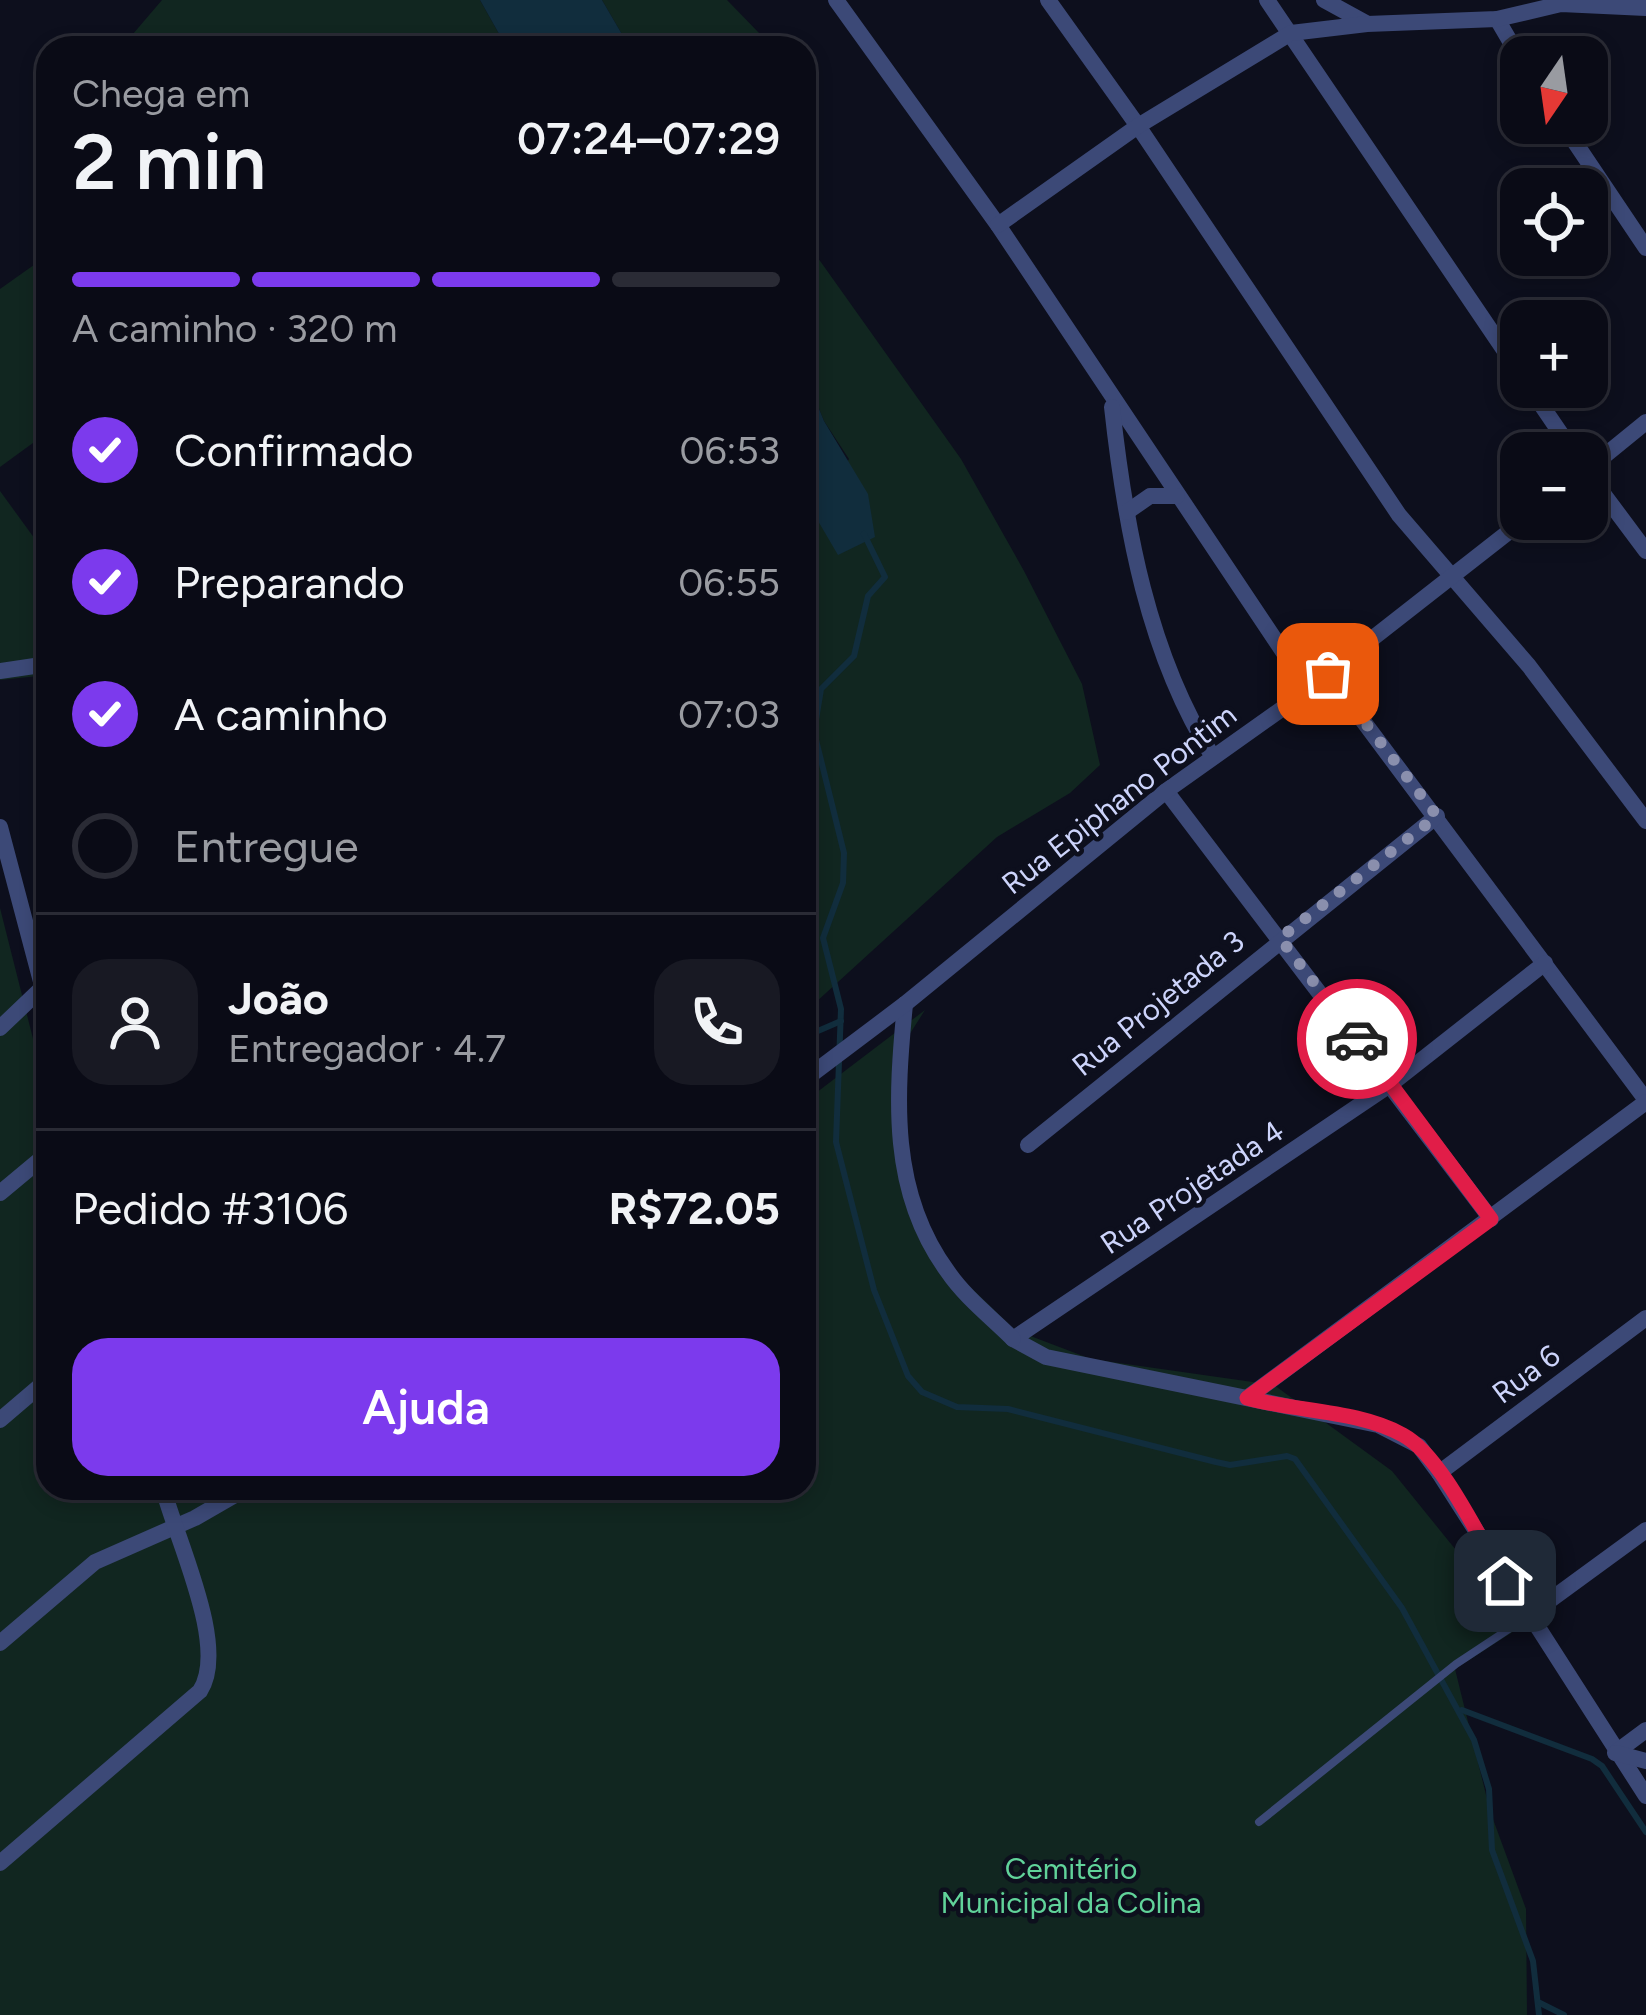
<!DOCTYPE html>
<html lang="pt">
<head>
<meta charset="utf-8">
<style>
	:root { --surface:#0a0b16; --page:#181923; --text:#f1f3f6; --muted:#999ba1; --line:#2a2b35; --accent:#7c3aed }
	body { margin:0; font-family:Figtree,sans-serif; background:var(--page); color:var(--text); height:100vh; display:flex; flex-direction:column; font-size:45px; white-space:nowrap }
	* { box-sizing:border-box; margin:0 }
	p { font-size:39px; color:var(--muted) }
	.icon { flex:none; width:66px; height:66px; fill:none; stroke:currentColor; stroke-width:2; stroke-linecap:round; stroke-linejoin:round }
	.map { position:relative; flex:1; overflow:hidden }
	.panel { position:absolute; left:36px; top:36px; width:780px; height:1464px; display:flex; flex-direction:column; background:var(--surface); border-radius:36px; box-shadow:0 6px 18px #0003,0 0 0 3px var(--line) }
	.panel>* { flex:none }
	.needle { width:78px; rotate:193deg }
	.tools { position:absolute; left:1500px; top:36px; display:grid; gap:24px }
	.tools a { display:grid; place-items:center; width:108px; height:108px; border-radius:24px; background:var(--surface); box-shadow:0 6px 18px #0003,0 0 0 3px var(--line); font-size:60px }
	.pin { position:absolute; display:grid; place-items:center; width:102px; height:102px; color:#fff; margin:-51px; border-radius:24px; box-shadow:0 6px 18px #0006 }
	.courier { position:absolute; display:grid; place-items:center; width:120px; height:120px; margin:-60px; border:9px solid #e11d48; border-radius:50%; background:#fff; color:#222; box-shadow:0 3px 15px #0007 }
	.summary em { font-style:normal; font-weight:600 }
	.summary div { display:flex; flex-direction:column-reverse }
	.summary { display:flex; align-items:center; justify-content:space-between; height:204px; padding:0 36px }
	h1 { font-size:78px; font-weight:600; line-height:90px }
	.bar { display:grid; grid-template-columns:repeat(4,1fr); gap:18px 12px; align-content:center; height:144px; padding:0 36px }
	.bar i { height:15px; border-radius:9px; background:var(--line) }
	.bar .on { background:var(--accent) }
	.bar p { grid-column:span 4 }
	.line { display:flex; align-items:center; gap:30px; padding:0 36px; border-top:3px solid var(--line) }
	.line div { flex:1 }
	.round { display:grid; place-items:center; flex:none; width:126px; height:126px; border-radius:36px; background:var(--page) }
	ol { padding:0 36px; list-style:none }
	li { display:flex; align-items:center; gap:36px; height:132px }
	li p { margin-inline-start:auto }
	li .icon { padding:12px; border-radius:50%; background:var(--accent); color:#fff; stroke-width:4 }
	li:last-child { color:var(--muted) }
	li i { width:66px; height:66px; border:6px solid var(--line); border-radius:50% }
	.primary-button { display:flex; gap:24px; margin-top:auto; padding:24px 36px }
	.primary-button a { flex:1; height:138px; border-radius:36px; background:var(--accent); color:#fff; font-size:48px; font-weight:600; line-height:138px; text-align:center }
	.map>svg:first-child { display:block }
	.green { fill:#112620 }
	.water { fill:#112d3d }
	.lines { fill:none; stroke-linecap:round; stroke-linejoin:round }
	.stream { stroke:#112d3d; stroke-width:6 }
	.service { stroke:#3c4977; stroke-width:8 }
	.minor { stroke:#3c4977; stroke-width:16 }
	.done { stroke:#8a8fad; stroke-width:12; stroke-dasharray:0 21.6 }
	.route { stroke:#e11d48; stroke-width:15 }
	.labels { text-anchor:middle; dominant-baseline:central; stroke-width:9; stroke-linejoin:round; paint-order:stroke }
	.street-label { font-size:30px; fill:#cdd4fb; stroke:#0d0f1d }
	.park-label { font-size:30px; fill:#61d39a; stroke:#0d0f1d }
</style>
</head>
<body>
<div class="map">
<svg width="1646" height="2015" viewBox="0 0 1646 2015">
	<rect width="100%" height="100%" fill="#0d0f1d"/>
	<!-- green -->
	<g class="green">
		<polygon points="162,0 480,0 507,48 121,48"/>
		<polygon points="602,0 727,0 760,34 765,48 630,48"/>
		<polygon points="804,209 813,251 961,459 1024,571 1082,684 1100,765 1070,793 997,837 804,1013 804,497 813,518 849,459 824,421 804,372"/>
		<polygon points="48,255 48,432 0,467 0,289"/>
		<polygon points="0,491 48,557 48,675 0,680"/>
		<polygon points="0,908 48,1098 48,1488 178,1488 193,1496 217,1488 804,1488 804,1102 925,1010 892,1062 898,1139 925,1243 1015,1330 1091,1359 1274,1385 1392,1471 1519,1628 1455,1669 1490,1811 1526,1909 1527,2015 0,2015"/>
	</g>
	<!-- water -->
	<g class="water">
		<polygon points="480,0 602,0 630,48 507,48"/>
		<polygon points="804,372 824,421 868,494 875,537 838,555 804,497"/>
	</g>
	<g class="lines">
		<!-- stream -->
		<g class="stream">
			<polyline points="864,534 885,577 868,596 854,656 821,689 814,732 844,853 843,883 823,938 841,1009 836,1142 874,1290 908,1376 922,1392 957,1407 1008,1409 1216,1462 1230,1465 1287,1456 1295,1459 1402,1608 1474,1740 1489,1789 1492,1850 1533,1961 1539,2015"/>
			<polyline points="804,1037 841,1021"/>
			<polyline points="1462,1710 1592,1759 1602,1766 1646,1832"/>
			<polyline points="1540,2003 1564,2015"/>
		</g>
		<!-- service -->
		<polyline class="service" points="1259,1822 1456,1664 1524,1619"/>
		<!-- minor -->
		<g class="minor">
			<polyline points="836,0 998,225 1308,689"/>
			<polyline points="1048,0 1138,126 1399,515 1529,666 1646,821"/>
			<polyline points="1267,0 1521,375"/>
			<polyline points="1324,0 1366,23"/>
			<polyline points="1497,19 1521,60"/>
			<polyline points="1562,123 1646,248"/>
			<polyline points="998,225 1138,126 1291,33 1367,24 1497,19 1561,4 1646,8"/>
			<polyline points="1529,387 1574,453"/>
			<path d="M1112 407C1125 526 1148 655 1213 757"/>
			<polyline points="1587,470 1646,422"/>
			<polyline points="1587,472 1646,551"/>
			<polyline points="1127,512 1150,496 1177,496"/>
			<polyline points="0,671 48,664"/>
			<polyline points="1328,674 1646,1100"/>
			<polyline points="1166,791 1491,1219"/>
			<polyline points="0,827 48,1008"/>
			<polyline points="1545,963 1391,1084 1013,1339 1046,1357 1378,1425 1419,1446 1439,1473 1646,1796"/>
			<path d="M905 1004C896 1098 889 1192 948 1272 965 1297 992 1318 1013 1339"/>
			<polyline points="0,1028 43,987"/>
			<polyline points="804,1080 905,1004 1166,791 1290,703 1525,519"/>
			<polyline points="1028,1145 1437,816"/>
			<polyline points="0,1193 48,1153"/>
			<polyline points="1247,1398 1646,1102"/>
			<polyline points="0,1420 48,1379"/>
			<polyline points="1439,1473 1646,1318"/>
			<polyline points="1527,1617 1646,1530"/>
			<polyline points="0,1643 95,1562 195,1518 247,1488"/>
			<polyline points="1615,1753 1646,1730"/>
			<polyline points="1616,1753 1646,1761"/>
			<path d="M0 1863 200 1691C229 1647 176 1539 163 1488"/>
		</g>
	</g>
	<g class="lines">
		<!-- done -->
		<polyline class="done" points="1328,674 1437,816 1280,938 1357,1039"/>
		<!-- route -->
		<path class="route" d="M1357 1039 1491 1219 1247 1398C1297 1412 1358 1410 1403 1435 1442 1456 1481 1542 1505 1581"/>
	</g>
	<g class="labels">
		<!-- street labels -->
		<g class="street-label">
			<text transform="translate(1119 799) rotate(-38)">Rua Epiphano Pontim</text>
			<text transform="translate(1158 1003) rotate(-39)">Rua Projetada 3</text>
			<text transform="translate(1192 1187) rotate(-34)">Rua Projetada 4</text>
			<text transform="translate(1526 1374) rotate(-37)">Rua 6</text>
		</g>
		<!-- park labels -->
		<g class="park-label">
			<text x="1071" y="1868">Cemitério<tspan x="1071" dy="34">Municipal da Colina</tspan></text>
		</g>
	</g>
</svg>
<div class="tools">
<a><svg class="needle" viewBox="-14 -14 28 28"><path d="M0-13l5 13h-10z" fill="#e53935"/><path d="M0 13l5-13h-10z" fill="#999ba1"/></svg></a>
<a><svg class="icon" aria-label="locate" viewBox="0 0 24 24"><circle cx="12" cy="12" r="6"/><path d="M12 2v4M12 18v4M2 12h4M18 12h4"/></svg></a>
<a>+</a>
<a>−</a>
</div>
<div class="pin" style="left:1328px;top:674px;background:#ea580c"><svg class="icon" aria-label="bag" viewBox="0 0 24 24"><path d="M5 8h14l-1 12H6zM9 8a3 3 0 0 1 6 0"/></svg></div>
<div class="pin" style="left:1505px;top:1581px;background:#1f2937"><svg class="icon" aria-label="home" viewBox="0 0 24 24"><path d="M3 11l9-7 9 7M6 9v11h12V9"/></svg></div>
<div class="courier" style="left:1357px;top:1039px"><svg class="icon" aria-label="car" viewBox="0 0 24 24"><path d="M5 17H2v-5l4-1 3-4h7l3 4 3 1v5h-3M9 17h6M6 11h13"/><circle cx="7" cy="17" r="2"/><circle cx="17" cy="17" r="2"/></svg></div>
<section class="panel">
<div class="summary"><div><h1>2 min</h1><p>Chega em</p></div><em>07:24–07:29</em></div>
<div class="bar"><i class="on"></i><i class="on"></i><i class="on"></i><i></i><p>A caminho · 320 m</p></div>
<ol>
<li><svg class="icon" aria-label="check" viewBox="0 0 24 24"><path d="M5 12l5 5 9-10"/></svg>Confirmado<p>06:53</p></li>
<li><svg class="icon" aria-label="check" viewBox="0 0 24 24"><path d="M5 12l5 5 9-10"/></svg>Preparando<p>06:55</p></li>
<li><svg class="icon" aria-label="check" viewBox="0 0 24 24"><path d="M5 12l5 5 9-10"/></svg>A caminho<p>07:03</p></li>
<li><i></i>Entregue</li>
</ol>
<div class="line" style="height:216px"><a class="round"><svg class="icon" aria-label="person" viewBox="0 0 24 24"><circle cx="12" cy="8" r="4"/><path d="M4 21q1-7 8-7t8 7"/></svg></a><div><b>João</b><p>Entregador · 4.7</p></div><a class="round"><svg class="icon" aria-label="phone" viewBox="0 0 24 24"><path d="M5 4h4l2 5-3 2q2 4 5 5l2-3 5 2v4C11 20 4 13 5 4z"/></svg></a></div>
<div class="line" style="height:156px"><div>Pedido #3106</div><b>R$72.05</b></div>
<div class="primary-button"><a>Ajuda</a></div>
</section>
</div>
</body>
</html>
